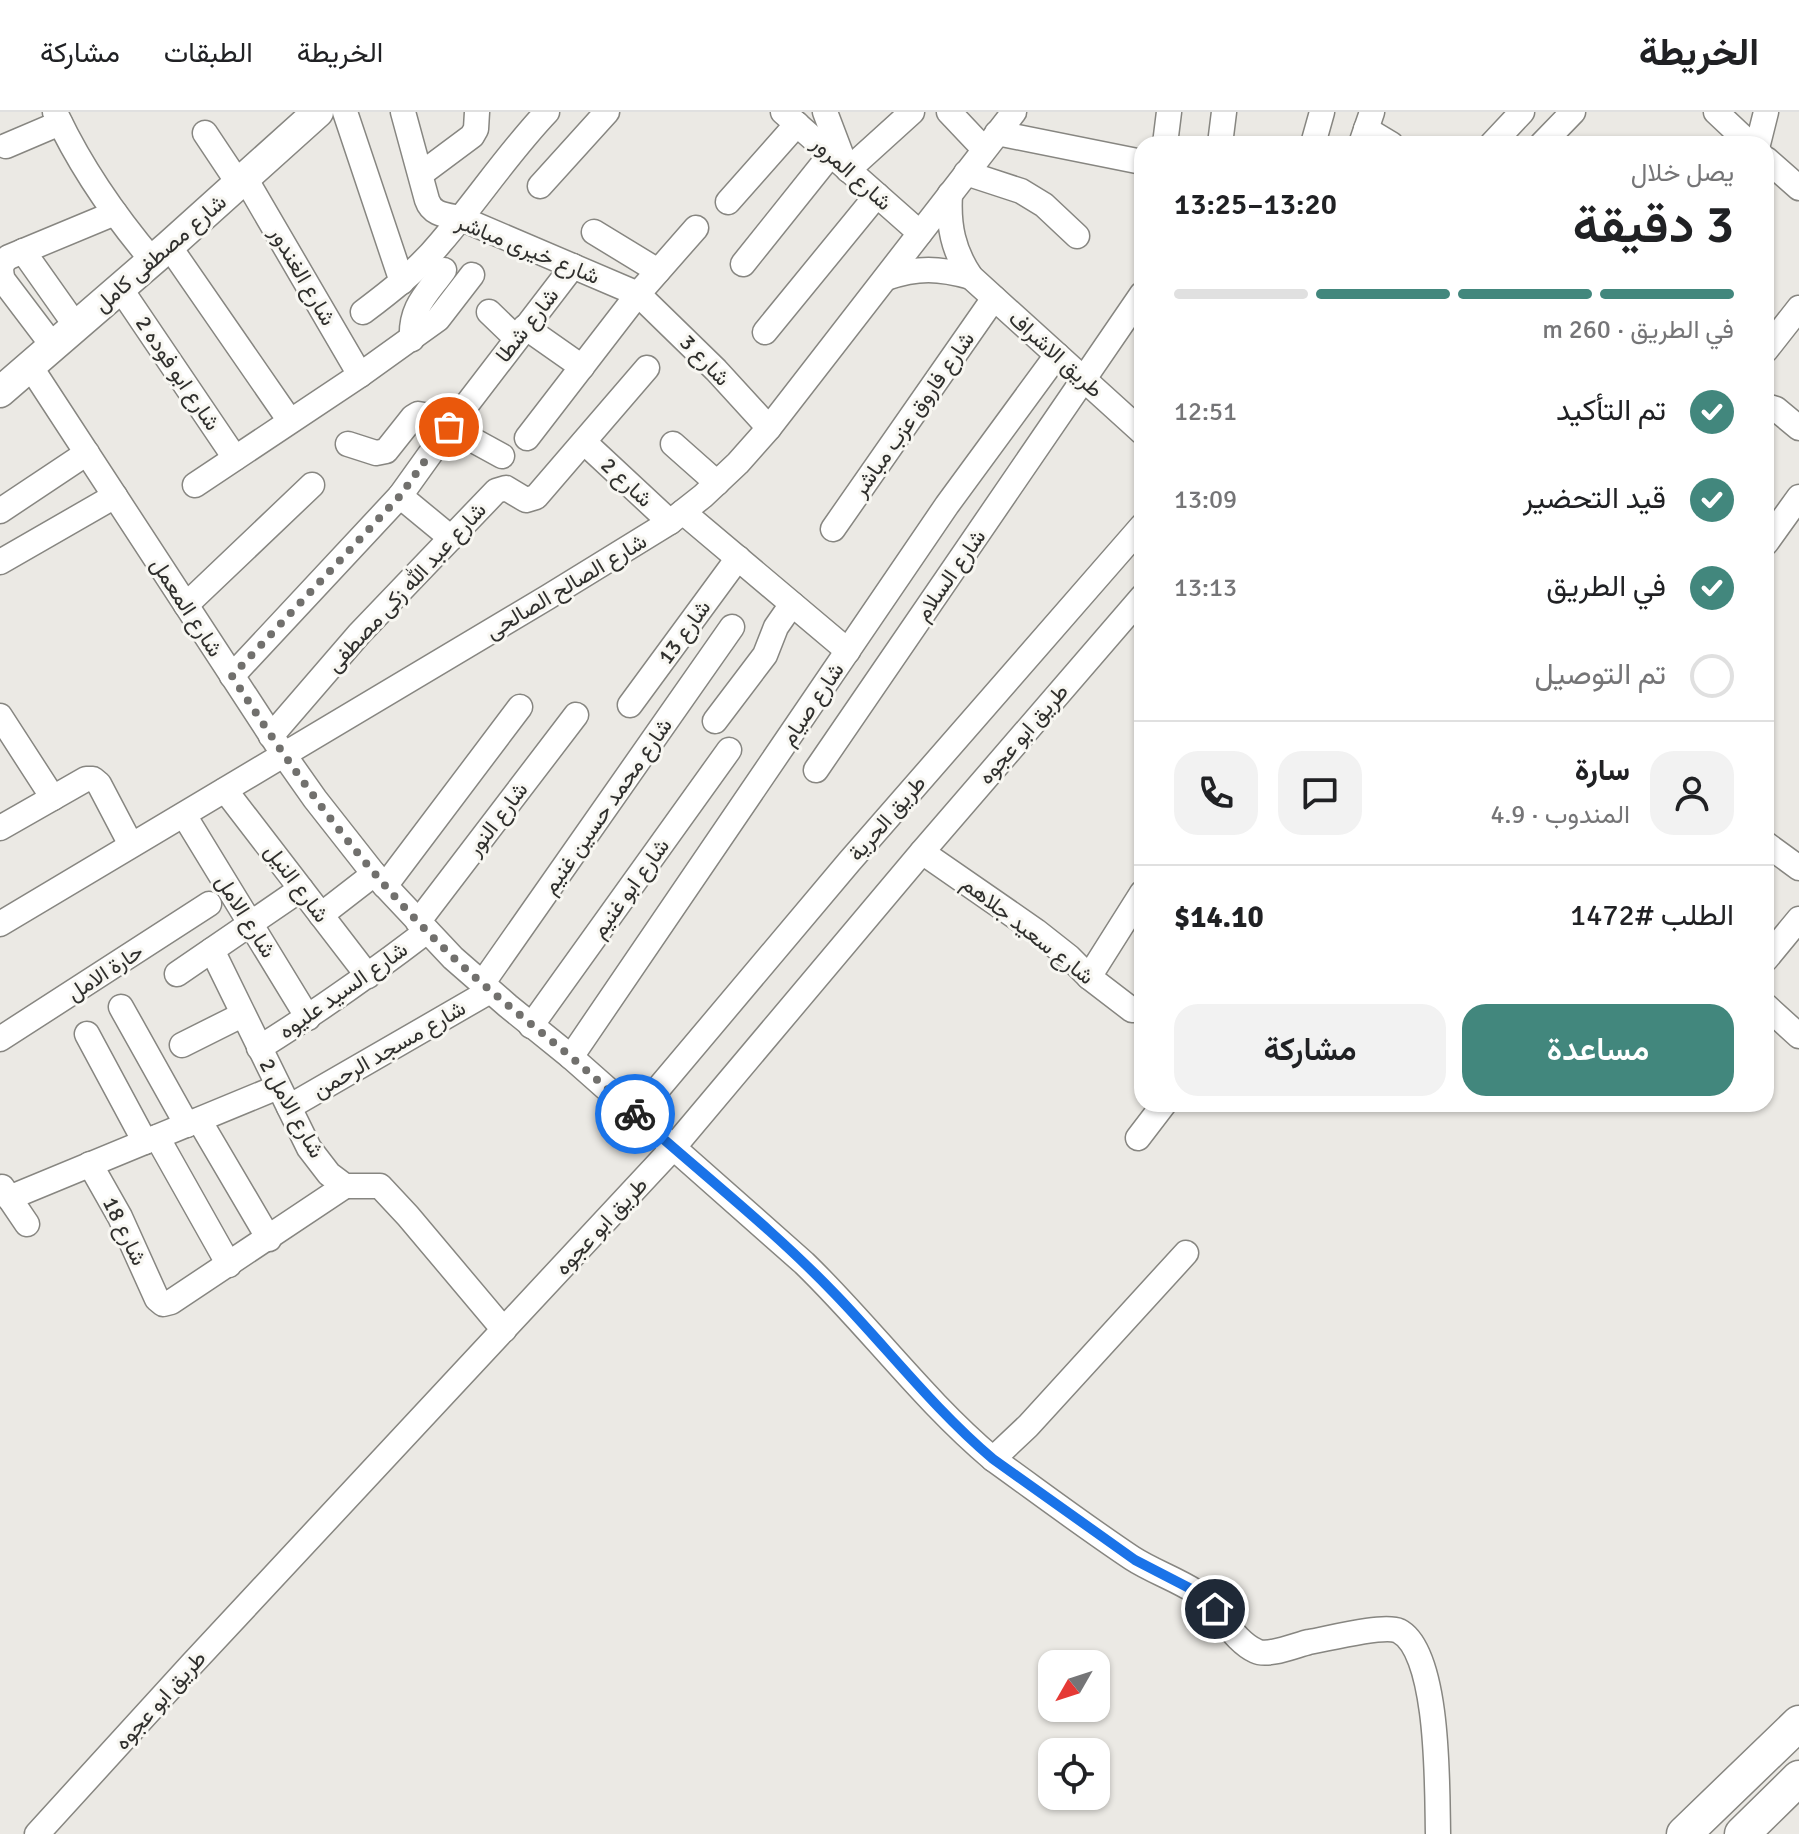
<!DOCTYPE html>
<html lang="ar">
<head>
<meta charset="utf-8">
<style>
	:root { --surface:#fff; --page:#f2f2f2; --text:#202124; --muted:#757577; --line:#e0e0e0; --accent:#42877d }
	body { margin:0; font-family:Signika,Vazirmatn,sans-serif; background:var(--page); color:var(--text); direction:rtl; height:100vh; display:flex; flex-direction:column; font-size:30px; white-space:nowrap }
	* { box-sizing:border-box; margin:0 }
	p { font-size:26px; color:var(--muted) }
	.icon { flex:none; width:44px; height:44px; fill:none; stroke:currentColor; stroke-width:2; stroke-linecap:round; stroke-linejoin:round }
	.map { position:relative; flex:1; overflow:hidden; direction:ltr }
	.sheet { position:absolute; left:1134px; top:24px; width:640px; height:976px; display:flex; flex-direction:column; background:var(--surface); border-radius:24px; box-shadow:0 2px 6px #0004; direction:rtl }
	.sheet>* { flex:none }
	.needle { width:52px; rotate:231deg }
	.fabs { position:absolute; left:1038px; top:1538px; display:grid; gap:16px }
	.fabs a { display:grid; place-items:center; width:72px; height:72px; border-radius:16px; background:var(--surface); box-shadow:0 2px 6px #0004; font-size:40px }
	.pin { position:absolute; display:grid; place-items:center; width:68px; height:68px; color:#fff; margin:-34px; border:4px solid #fff; border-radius:50%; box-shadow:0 2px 8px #0007 }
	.courier { position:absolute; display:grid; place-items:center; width:80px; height:80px; margin:-40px; border:6px solid #1a73e8; border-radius:50%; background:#fff; color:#222; box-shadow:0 2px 10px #0007 }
	.headline em { font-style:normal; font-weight:600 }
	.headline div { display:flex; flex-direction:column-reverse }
	.headline { display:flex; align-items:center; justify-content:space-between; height:136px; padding:0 40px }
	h1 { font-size:52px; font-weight:600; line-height:60px }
	.bar { display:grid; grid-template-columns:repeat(4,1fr); gap:12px 8px; align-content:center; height:96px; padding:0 40px }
	.bar i { height:10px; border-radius:6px; background:var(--line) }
	.bar .selected { background:var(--accent) }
	.bar p { grid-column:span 4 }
	.line { display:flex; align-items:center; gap:20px; padding:0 40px; border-top:2px solid var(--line) }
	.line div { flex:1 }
	.round { display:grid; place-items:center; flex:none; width:84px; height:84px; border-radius:24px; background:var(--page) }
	ol { padding:0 40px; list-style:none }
	li { display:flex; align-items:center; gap:24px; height:88px }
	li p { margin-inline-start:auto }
	li .icon { padding:8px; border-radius:50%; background:var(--accent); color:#fff; stroke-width:4 }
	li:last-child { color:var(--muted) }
	li i { width:44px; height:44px; border:4px solid var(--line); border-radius:50% }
	.button { display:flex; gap:16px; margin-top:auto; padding:16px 40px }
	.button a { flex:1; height:92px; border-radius:24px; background:var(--accent); color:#fff; font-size:32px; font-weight:600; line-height:92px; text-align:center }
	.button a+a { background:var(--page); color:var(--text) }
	header { display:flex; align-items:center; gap:48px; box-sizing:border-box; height:112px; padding:0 40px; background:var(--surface); border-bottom:2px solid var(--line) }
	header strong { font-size:38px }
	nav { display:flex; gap:44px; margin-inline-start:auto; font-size:28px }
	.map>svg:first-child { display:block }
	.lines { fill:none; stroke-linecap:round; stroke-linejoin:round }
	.minor-casing { stroke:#878681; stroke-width:27 }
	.major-casing { stroke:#878681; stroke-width:33 }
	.highway-casing { stroke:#878681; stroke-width:37 }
	.minor { stroke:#fff; stroke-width:24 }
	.major { stroke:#fff; stroke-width:30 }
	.highway { stroke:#fff; stroke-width:34 }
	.done { stroke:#71706d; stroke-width:8; stroke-dasharray:0 14.4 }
	.route { stroke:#1a73e8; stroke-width:10 }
	.labels { text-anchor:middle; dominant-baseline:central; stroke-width:6; stroke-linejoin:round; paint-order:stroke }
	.street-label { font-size:22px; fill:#2f2f2d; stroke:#f8f7f2 }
</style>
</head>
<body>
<header>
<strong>الخريطة</strong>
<nav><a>الخريطة</a><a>الطبقات</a><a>مشاركة</a></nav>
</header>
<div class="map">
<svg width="1799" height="1722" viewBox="0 0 1799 1722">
	<rect width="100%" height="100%" fill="#ebe9e4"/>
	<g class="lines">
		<!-- minor casing -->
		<g class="minor-casing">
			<g id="minor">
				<path d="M55 0C80 54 114 103 152 148"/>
				<polyline points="345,0 402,170"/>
				<path d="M403 0 427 88C432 103 446 103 460 106L638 182 716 258 769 316"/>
				<polyline points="783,0 920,121"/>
				<polyline points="825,0 844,50"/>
				<polyline points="949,0 984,37"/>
				<polyline points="1716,0 1750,32"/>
				<polyline points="1366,17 1391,32"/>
				<polyline points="205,21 239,72"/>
				<polyline points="997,21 1142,50"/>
				<polyline points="1165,32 1169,0"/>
				<polyline points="1220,32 1224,0"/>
				<polyline points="1313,32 1322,0"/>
				<polyline points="1361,32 1372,0"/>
				<polyline points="1492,32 1522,0"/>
				<polyline points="1542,32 1573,0"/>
				<polyline points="1758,32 1766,0"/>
				<polyline points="6,34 60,11"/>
				<polyline points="1766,47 1799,76"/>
				<polyline points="848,58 912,0"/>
				<polyline points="966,61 1021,79 1044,93 1077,124"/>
				<polyline points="421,62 472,24 476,17 477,0"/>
				<polyline points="245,66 360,263"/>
				<polyline points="540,74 607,0"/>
				<path d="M950 82C948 113 953 139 971 165L1142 320"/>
				<polyline points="728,90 797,12"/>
				<polyline points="594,120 658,159"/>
				<polyline points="169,134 290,309"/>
				<polyline points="23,139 76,214"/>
				<polyline points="743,152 831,42"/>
				<path d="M886 166C918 155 939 156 971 165"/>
				<polyline points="120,176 235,346"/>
				<path d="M363 200C391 179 419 157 441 130 478 87 508 41 547 0"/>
				<polyline points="489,200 516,226"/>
				<polyline points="525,215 582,255"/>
				<polyline points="765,220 877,83"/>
				<path d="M412 227C410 195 427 182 444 158"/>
				<path d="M53 234 3 168C0 158 0 151 9 145L115 101"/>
				<polyline points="1766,238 1799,196"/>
				<path d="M30 254 284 643 315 687 374 762 453 846 508 894 571 945 804 1151C869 1214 924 1289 993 1347 1039 1380 1084 1414 1132 1446 1152 1459 1176 1467 1196 1480 1219 1496 1232 1528 1256 1539 1268 1545 1296 1533 1309 1530 1327 1527 1384 1512 1399 1519 1440 1540 1437 1680 1438 1722"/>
				<polyline points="1766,294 1776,297 1799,316"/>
				<polyline points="449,315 502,344"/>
				<polyline points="527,326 638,182 696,116"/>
				<polyline points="584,330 670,410"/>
				<polyline points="348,332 376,341 386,339 413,305 418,302 424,303 448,317"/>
				<polyline points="673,332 717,371"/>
				<polyline points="195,373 360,263 438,207 472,163"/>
				<polyline points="400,384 451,426"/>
				<polyline points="0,399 87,341"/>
				<polyline points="683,400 848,539"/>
				<polyline points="833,417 994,186"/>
				<polyline points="1766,431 1799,385"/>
				<polyline points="0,450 115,384"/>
				<polyline points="186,493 312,373"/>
				<polyline points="232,564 400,384 448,317 573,154"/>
				<polyline points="630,593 738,446"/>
				<polyline points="0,604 53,686"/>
				<polyline points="715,609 765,543 776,515 792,492"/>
				<polyline points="271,624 359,522 496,379 506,376 526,388 536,385 647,256"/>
				<polyline points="816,658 1142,182"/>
				<polyline points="225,678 368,864"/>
				<polyline points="184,703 308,906"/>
				<polyline points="0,716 86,667 93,667 99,672 131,733"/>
				<polyline points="1766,732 1799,756"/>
				<polyline points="922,740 1036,819 1069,845 1089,865 1132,898"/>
				<polyline points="385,774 520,595"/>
				<polyline points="321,803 374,762"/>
				<polyline points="418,810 576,603"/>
				<polyline points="0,812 548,485 670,410 703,384 738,351 769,316 1014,0"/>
				<polyline points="212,838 309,1036 329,1062 345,1074 380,1074 408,1104 504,1218"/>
				<polyline points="1766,847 1799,807"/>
				<polyline points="177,862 301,777"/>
				<polyline points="1089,865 1142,781"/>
				<polyline points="482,872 732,515"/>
				<polyline points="1766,894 1799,924"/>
				<polyline points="121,895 187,1013"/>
				<polyline points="531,914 729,638"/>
				<polyline points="87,922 145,1030"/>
				<polyline points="0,927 209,792"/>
				<polyline points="182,933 242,903"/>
				<path d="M259 936C317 900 372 861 427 819"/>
				<polyline points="571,945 947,393 1057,243"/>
				<polyline points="289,995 490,879"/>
				<polyline points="636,1003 849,750 1142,414"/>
				<polyline points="199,1008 269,1127"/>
				<polyline points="157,1025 229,1153"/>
				<polyline points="1138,1026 1164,992"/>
				<polyline points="90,1052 120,1105 157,1187 163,1192 171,1190 345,1074"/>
				<polyline points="2,1075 27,1112"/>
				<polyline points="9,1086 278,975"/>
				<polyline points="993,1347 1028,1314 1186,1141"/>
				<polyline points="37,1722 192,1552 673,1036 922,740 1142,485"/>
			</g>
		</g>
		<!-- major casing -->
		<g class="major-casing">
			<polyline id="major" points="0,280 169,134 318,0"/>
		</g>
		<!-- highway casing -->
		<g class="highway-casing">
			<g id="highway">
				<polyline points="1684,1722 1799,1611"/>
				<polyline points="1742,1722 1799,1666"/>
			</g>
		</g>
		<!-- minor -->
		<use href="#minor" class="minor"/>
		<!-- major -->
		<use href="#major" class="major"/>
		<!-- highway -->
		<use href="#highway" class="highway"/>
	</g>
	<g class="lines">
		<!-- done -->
		<path class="done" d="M449 315 400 384 232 564C297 666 367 763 455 847 492 882 532 912 571 945 593 964 614 983 635 1002"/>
		<!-- route -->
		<path class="route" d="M635 1002C702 1062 774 1118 836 1183 888 1237 935 1298 993 1347L1135 1448 1195 1479 1215 1497"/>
	</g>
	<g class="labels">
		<!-- street labels -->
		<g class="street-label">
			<text transform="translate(852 61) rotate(42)">شارع المرور</text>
			<text transform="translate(528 137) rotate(22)">شارع خيرى مباشر</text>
			<text transform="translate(160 141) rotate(-41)">شارع مصطفى كامل</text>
			<text transform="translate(303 164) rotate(60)">شارع الغندور</text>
			<text transform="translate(527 213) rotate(-52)">شارع شطا</text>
			<text transform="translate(1056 242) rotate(42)">طريق الاشراف</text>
			<text transform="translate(705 248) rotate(46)">شارع 3</text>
			<text transform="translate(178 261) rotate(56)">شارع ابو فوده 2</text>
			<text transform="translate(913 302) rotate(-55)">شارع فاروق عزب مباشر</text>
			<text transform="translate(627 370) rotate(43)">شارع 2</text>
			<text transform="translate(950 463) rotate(-55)">شارع السلام</text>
			<text transform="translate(566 474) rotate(-31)">شارع الصالح الصالحى</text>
			<text transform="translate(406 475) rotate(-47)">شارع عبد الله زكى مصطفى</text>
			<text transform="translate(187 495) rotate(57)">شارع المعمل</text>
			<text transform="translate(684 520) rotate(-54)">شارع 13</text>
			<text transform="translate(812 592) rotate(-56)">شارع صيام</text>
			<text transform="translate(1023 622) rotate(-49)">طريق ابو عجوه</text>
			<text transform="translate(607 694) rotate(-55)">شارع محمد حسين غنيم</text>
			<text transform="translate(887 706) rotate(-49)">طريق الحرية</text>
			<text transform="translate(497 707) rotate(-53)">شارع النور</text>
			<text transform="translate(297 771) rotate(53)">شارع النيل</text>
			<text transform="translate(630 776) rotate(-54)">شارع ابو غنيم</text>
			<text transform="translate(246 804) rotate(58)">شارع الامل</text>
			<text transform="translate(1028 818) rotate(38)">شارع سعيد جلاهم</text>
			<text transform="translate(105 860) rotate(-33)">حارة الامل</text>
			<text transform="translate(343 878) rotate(-35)">شارع السيد عليوه</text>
			<text transform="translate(389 937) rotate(-30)">شارع مسجد الرحمن</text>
			<text transform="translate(292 996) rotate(61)">شارع الامل 2</text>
			<text transform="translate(601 1114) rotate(-47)">طريق ابو عجوه</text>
			<text transform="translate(125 1119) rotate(64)">شارع 18</text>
			<text transform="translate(160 1588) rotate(-48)">طريق ابو عجوه</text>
		</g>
	</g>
</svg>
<div class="fabs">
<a><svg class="needle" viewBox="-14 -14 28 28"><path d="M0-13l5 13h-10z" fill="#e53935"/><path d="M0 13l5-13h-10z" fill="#757577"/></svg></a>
<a><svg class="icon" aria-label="locate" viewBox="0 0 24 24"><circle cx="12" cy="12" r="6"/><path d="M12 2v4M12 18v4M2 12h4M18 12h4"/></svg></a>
</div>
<div class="pin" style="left:449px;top:315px;background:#ea580c"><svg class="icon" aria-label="bag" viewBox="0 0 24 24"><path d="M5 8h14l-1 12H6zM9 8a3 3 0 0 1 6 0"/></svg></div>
<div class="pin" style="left:1215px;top:1497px;background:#1f2937"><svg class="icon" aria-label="home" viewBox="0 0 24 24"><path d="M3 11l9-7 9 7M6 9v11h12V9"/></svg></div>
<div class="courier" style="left:635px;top:1002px"><svg class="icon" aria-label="bike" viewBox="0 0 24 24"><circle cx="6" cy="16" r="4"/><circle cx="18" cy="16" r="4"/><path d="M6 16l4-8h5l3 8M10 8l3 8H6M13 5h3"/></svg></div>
<section class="sheet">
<div class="headline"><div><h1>3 دقيقة</h1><p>يصل خلال</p></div><em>13:20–13:25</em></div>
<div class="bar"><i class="selected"></i><i class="selected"></i><i class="selected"></i><i></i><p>في الطريق · 260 m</p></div>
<ol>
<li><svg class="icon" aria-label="check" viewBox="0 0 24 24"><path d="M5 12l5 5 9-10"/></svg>تم التأكيد<p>12:51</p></li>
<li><svg class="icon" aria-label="check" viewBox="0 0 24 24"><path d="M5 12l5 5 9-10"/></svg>قيد التحضير<p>13:09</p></li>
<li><svg class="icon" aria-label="check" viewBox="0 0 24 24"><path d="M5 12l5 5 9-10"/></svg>في الطريق<p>13:13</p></li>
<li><i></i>تم التوصيل</li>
</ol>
<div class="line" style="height:144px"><a class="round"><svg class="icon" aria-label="person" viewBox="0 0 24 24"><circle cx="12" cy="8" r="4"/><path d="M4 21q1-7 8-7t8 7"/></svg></a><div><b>سارة</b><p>المندوب · 4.9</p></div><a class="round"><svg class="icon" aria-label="chat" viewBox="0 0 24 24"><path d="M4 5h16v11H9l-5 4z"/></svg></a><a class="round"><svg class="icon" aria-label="phone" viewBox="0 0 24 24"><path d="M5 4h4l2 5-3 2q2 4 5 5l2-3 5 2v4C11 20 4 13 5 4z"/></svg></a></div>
<div class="line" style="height:104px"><div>الطلب #1472</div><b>$14.10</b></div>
<div class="button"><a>مساعدة</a><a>مشاركة</a></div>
</section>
</div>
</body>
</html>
